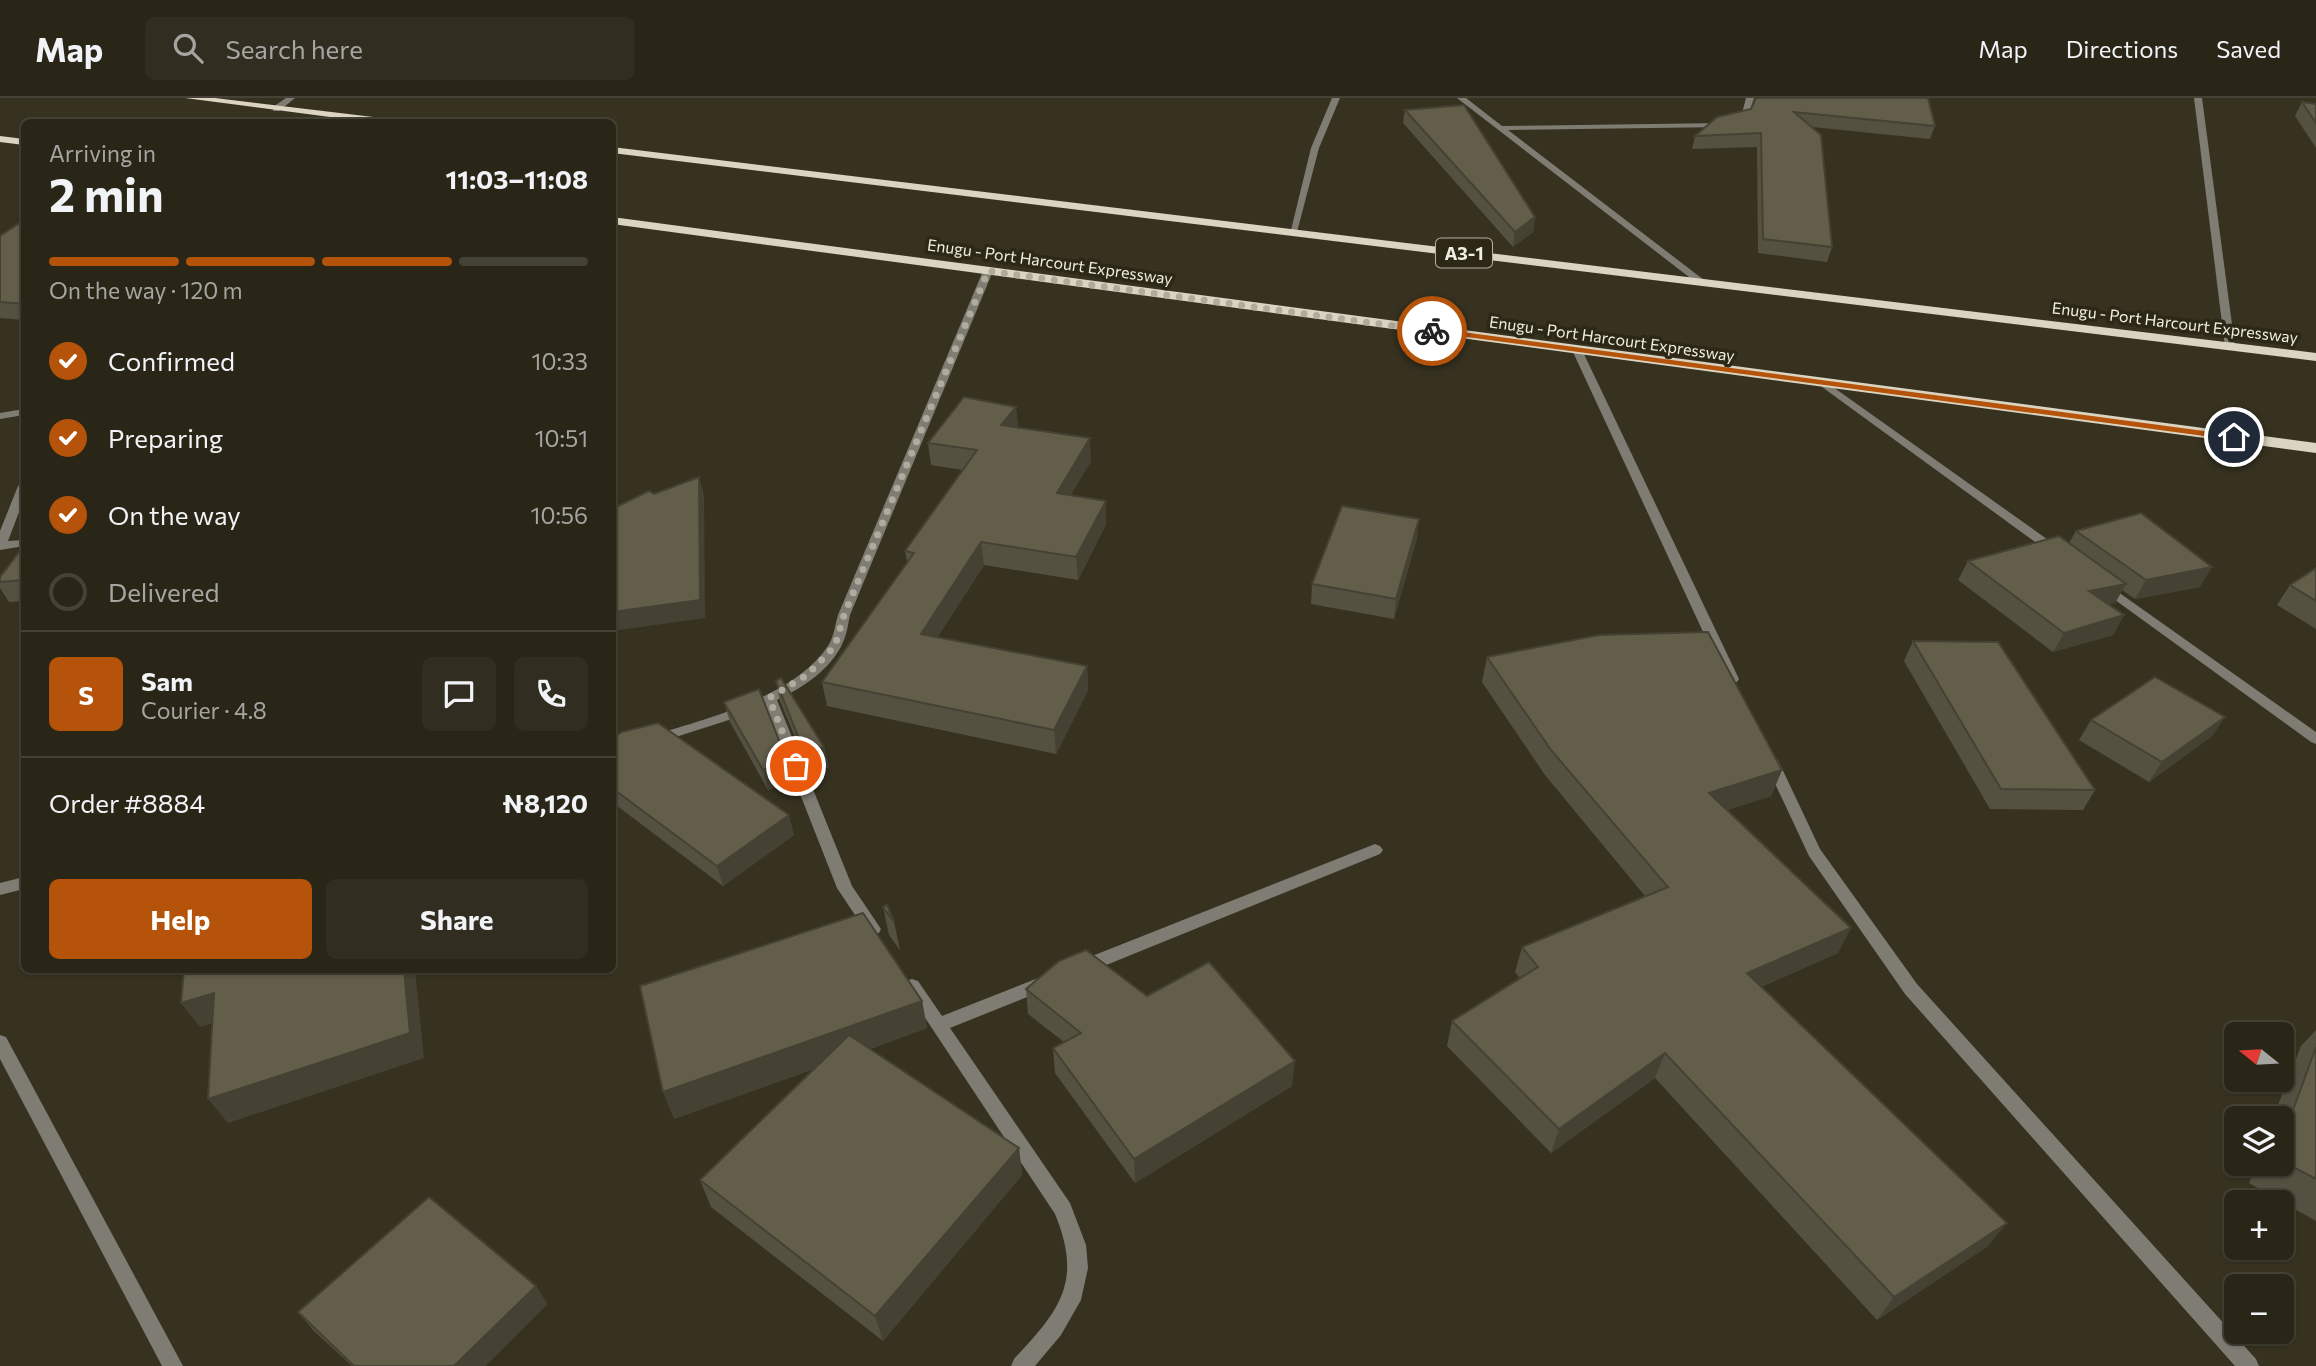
<!DOCTYPE html>
<html lang="en">
<head>
<meta charset="utf-8">
<style>
	:root { --surface:#292618; --page:#312e21; --text:#f1f3f6; --muted:#a5a5a2; --line:#454337; --accent:#b45309 }
	body { margin:0; font-family:Commissioner,sans-serif; background:var(--page); color:var(--text); height:100vh; display:flex; flex-direction:column; font-size:26px; white-space:nowrap }
	* { box-sizing:border-box; margin:0 }
	p { font-size:23px; color:var(--muted) }
	.icon { flex:none; width:38px; height:38px; fill:none; stroke:currentColor; stroke-width:2; stroke-linecap:round; stroke-linejoin:round }
	.map { position:relative; flex:1; overflow:hidden }
	.sheet { position:absolute; left:21px; top:21px; width:595px; height:854px; display:flex; flex-direction:column; background:var(--surface); border-radius:10px; box-shadow:0 2px 5px #0004,0 0 0 2px var(--line) }
	.sheet>* { flex:none }
	.needle { width:46px; rotate:288deg }
	.controls { position:absolute; left:2224px; top:924px; display:grid; gap:14px }
	.controls a { display:grid; place-items:center; width:70px; height:70px; border-radius:10px; background:var(--surface); box-shadow:0 2px 5px #0004,0 0 0 2px var(--line); font-size:35px }
	.pin { position:absolute; display:grid; place-items:center; width:60px; height:60px; color:#fff; margin:-30px; border:4px solid #fff; border-radius:50%; box-shadow:0 2px 7px #0007 }
	.courier { position:absolute; display:grid; place-items:center; width:70px; height:70px; margin:-35px; border:5px solid #b45309; border-radius:50%; background:#fff; color:#222; box-shadow:0 2px 9px #0007 }
	.summary em { font-style:normal; font-weight:700 }
	.summary div { display:flex; flex-direction:column-reverse }
	.summary { display:flex; align-items:center; justify-content:space-between; height:119px; padding:0 28px }
	h1 { font-size:46px; font-weight:700; line-height:52px }
	.bar { display:grid; grid-template-columns:repeat(4,1fr); gap:10px 7px; align-content:center; height:84px; padding:0 28px }
	.bar i { height:9px; border-radius:5px; background:var(--line) }
	.bar .selected { background:var(--accent) }
	.bar p { grid-column:span 4 }
	.line { display:flex; align-items:center; gap:18px; padding:0 28px; border-top:2px solid var(--line) }
	.line div { flex:1 }
	.round { display:grid; place-items:center; flex:none; width:74px; height:74px; border-radius:10px; background:var(--page) }
	ol { padding:0 28px; list-style:none }
	li { display:flex; align-items:center; gap:21px; height:77px }
	li p { margin-inline-start:auto }
	li .icon { padding:7px; border-radius:50%; background:var(--accent); color:#fff; stroke-width:4 }
	li:last-child { color:var(--muted) }
	li i { width:38px; height:38px; border:4px solid var(--line); border-radius:50% }
	.action { display:flex; gap:14px; margin-top:auto; padding:14px 28px }
	.action a { flex:1; height:80px; border-radius:10px; background:var(--accent); color:#fff; font-size:28px; font-weight:700; line-height:80px; text-align:center }
	.action a+a { background:var(--page); color:var(--text) }
	header { display:flex; align-items:center; gap:42px; box-sizing:border-box; height:98px; padding:0 35px; background:var(--surface); border-bottom:2px solid var(--line) }
	header strong { font-size:33px }
	nav { display:flex; gap:38px; margin-inline-start:auto; font-size:24px }
	.search { width:490px; height:63px; background:var(--page); display:flex; align-items:center; gap:18px; box-sizing:border-box; padding:0 24px; border-radius:10px; color:var(--muted); font-size:26px }
	.map>svg:first-child { display:block }
	.lines { fill:none; stroke-linecap:round; stroke-linejoin:round }
	.service { fill:#7e7c73; fill-rule:evenodd }
	.minor { fill:#7e7c73; fill-rule:evenodd }
	.trunk { fill:#dad4c0; fill-rule:evenodd }
	.wall { fill:#555140 }
	.shaded-wall { fill:#454234 }
	.building { fill:#635e4a; stroke:#454234; stroke-width:2 }
	.route { fill:#b45309 }
	.done { stroke:#afac9e; stroke-width:7; stroke-dasharray:0 12.6 }
	.labels { text-anchor:middle; dominant-baseline:central; stroke-width:7; stroke-linejoin:round; paint-order:stroke }
	.far-street-label { font-size:16px; fill:#f0ede2; stroke:#2d2816 }
	.shield { fill:#2d2816; stroke:#b6b2a5; stroke-width:2 }
	.shield-label { font-size:18px; font-weight:bold; fill:#f0ede2 }
</style>
</head>
<body>
<header>
<strong>Map</strong>
<div class="search"><svg class="icon" aria-label="search" viewBox="0 0 24 24"><circle cx="10" cy="10" r="6"/><path d="M15 15l6 6"/></svg>Search here</div>
<nav><a>Map</a><a>Directions</a><a>Saved</a></nav>
</header>
<div class="map">
<svg width="2316" height="1268" viewBox="0 0 2316 1268">
	<rect width="100%" height="100%" fill="#373220"/>
	<g class="lines">
		<!-- service -->
		<polygon class="service" points="1332,0 1340,0 1319,50 1297,134 1290,136 1311,50"/>
		<!-- minor -->
		<g class="minor">
			<polygon points="286,0 295,0 279,13 273,13 273,9"/>
			<polygon points="1457,0 1466,0 1502,28 1724,25 1741,19 1746,0 1754,0 1747,22 1725,29 1508,32 1704,182 1704,186 1698,186"/>
			<polygon points="2194,0 2202,0 2235,249 2230,252 2225,249"/>
			<path d="M988 170 993 173 850 517C848 526 847 536 843 544 832 571 802 590 777 602L852 788 881 831 879 835 873 837 867 835 837 790 765 607 732 621 660 644 655 646 648 641 650 638C706 621 794 599 828 548 834 539 835 527 838 517L983 173Z"/>
			<polygon points="1577,249 1582,252 1739,581 1737,584 1732,585 1725,581 1572,252"/>
			<polygon points="1826,284 2061,451 2063,454 2061,457 2053,457 1822,289 1821,287"/>
			<polygon points="24,311 24,317 0,321 0,315"/>
			<polygon points="24,385 24,401 8,443 24,442 24,448 0,452 0,433 18,388"/>
			<polygon points="2104,484 2316,634 2316,646 2311,644 2100,491 2098,488 2100,485"/>
			<polygon points="1771,657 1778,662 1820,751 1917,886 2256,1261 2259,1268 2235,1268 1905,896 1809,758 1764,662"/>
			<polygon points="1375,746 1380,748 1383,752 1380,756 1089,874 1083,876 1077,874 1075,869 1077,864"/>
			<polygon points="24,779 24,791 0,797 0,785"/>
			<path d="M1041 879 1047 881 1049 886 1047 891 950 930 1070 1105 1086 1147 1088 1170 1081 1202 1061 1237 1035 1268H1011L1014 1261C1060 1212 1083 1184 1055 1116L904 888 906 883 912 881 918 883 942 918Z"/>
			<polygon points="0,937 6,939 183,1268 162,1268 0,961"/>
		</g>
		<!-- trunk -->
		<g class="trunk">
			<polygon points="185,0 215,0 390,21 395,24 368,24"/>
			<polygon points="0,38 24,41 24,47 0,44"/>
			<polygon points="612,49 2316,255 2316,263 612,55"/>
			<polygon points="612,119 2316,345 2316,355 612,126"/>
		</g>
	</g>
	<!-- wall -->
	<g class="wall">
		<polygon points="1756,0 1935,28 1930,41 1812,29 1832,149 1827,164 1758,155 1757,49 1692,51 1695,38 1751,11"/>
		<polygon points="2302,4 2316,6 2316,50 2295,18"/>
		<polygon points="1405,12 1535,119 1533,134 1513,149 1403,25"/>
		<polygon points="24,122 24,222 0,220 0,138"/>
		<polygon points="1016,309 1018,329 1091,363 1070,398 1106,403 1106,426 1078,482 984,467 937,540 1087,568 1088,592 1056,656 827,608 822,584 907,464 905,453 963,372 931,367 928,345"/>
		<polygon points="2076,433 2200,489 2135,501 2122,492 2115,505 2108,506 2124,517 2113,537 2053,554 1958,482 1968,463 2069,445"/>
		<polygon points="1417,440 1394,521 1311,506 1312,486"/>
		<polygon points="24,448 24,503 9,504 0,490 0,479"/>
		<polygon points="2316,470 2316,531 2277,507 2290,487"/>
		<polygon points="1913,543 2095,692 2083,712 1990,711 1904,563"/>
		<polygon points="1487,559 1782,672 1771,698 1727,712 1838,855 1761,889 1988,1148 1877,1222 1655,980 1551,1055 1447,948 1452,923 1520,880 1515,874 1522,849 1645,798 1545,677 1482,584"/>
		<polygon points="776,583 824,649 829,669 810,676 780,603"/>
		<polygon points="724,604 792,683 768,692 730,624"/>
		<polygon points="2225,619 2212,638 2149,684 2079,642 2091,622"/>
		<polygon points="612,640 794,737 723,788 612,704"/>
		<polygon points="883,809 894,824 900,852 889,837"/>
		<polygon points="1026,891 1147,898 1292,988 1135,1085 1055,975 1053,950 1064,944 1028,916"/>
		<polygon points="922,903 927,930 870,951 1019,1050 1022,1077 883,1243 711,1109 700,1082 814,971 674,1021"/>
		<polygon points="2316,932 2316,1123 2249,1085 2256,1066 2282,1066 2282,1020 2273,1020 2301,948"/>
		<polygon points="536,1188 547,1206 485,1268 352,1268 313,1232 298,1214"/>
	</g>
	<!-- shaded-wall -->
	<g class="shaded-wall">
		<polygon points="1535,119 1533,134 1513,149 1515,134"/>
		<polygon points="1016,309 1018,331 1001,327"/>
		<polygon points="1090,340 1091,363 1058,418 1057,395"/>
		<polygon points="699,379 704,397 705,520 612,533 612,514"/>
		<polygon points="1106,403 1106,426 1078,482 1076,459"/>
		<polygon points="1419,421 1417,440 1394,521 1396,501"/>
		<polygon points="981,444 984,467 924,560 921,536"/>
		<polygon points="2212,469 2200,489 2135,501 2146,482"/>
		<polygon points="2126,486 2115,505 2078,512 2089,493"/>
		<polygon points="2124,517 2113,537 2053,554 2064,535"/>
		<polygon points="1087,568 1088,592 1056,656 1054,632"/>
		<polygon points="2225,619 2212,638 2149,684 2162,664"/>
		<polygon points="824,649 829,669 810,676 805,656"/>
		<polygon points="787,663 792,683 768,692 763,672"/>
		<polygon points="1782,672 1771,698 1700,721 1709,695"/>
		<polygon points="789,717 794,737 723,788 717,768"/>
		<polygon points="1851,830 1838,855 1735,900 1747,875"/>
		<polygon points="404,872 415,872 424,960 228,1025 208,1001"/>
		<polygon points="214,895 232,919 200,929 181,905"/>
		<polygon points="922,903 927,930 674,1021 663,994"/>
		<polygon points="1665,955 1655,980 1551,1055 1559,1031"/>
		<polygon points="1295,963 1292,988 1135,1085 1134,1061"/>
		<polygon points="1019,1050 1022,1077 883,1243 875,1218"/>
		<polygon points="2007,1125 1988,1148 1877,1222 1894,1199"/>
		<polygon points="536,1188 547,1206 485,1268 454,1268"/>
	</g>
	<!-- building -->
	<g class="building">
		<polygon points="1756,0 1928,0 1935,28 1794,14 1821,37 1832,149 1763,141 1761,35 1695,38 1717,19 1751,11"/>
		<polygon points="2302,4 2316,6 2316,25"/>
		<polygon points="1464,7 1535,119 1515,134 1405,12"/>
		<polygon points="24,122 24,206 0,204 0,138"/>
		<polygon points="964,299 1016,309 1001,327 1090,340 1057,395 1106,403 1076,459 981,444 921,536 1087,568 1054,632 822,584 914,455 905,453 977,352 928,345"/>
		<polygon points="699,379 700,502 612,514 612,411 649,393 654,396"/>
		<polygon points="1342,408 1419,421 1396,501 1312,486"/>
		<polygon points="2141,415 2212,469 2146,482 2076,433"/>
		<polygon points="2059,438 2126,486 2089,493 2124,517 2064,535 1968,463"/>
		<polygon points="24,448 24,482 0,484 0,479"/>
		<polygon points="2316,470 2316,503 2290,487"/>
		<polygon points="1708,534 1782,672 1709,695 1851,830 1747,875 2007,1125 1894,1199 1665,955 1559,1031 1452,923 1538,869 1522,849 1668,789 1551,652 1487,559 1599,537"/>
		<polygon points="1913,543 1998,544 2095,692 2001,691"/>
		<polygon points="2155,579 2225,619 2162,664 2091,622"/>
		<polygon points="781,580 824,649 805,656 776,583"/>
		<polygon points="759,591 787,663 763,672 724,604"/>
		<polygon points="658,625 789,717 717,768 612,690 612,640 622,634"/>
		<polygon points="887,807 894,824 883,809"/>
		<polygon points="863,815 922,903 663,994 640,888"/>
		<polygon points="1086,852 1147,898 1209,864 1295,963 1134,1061 1053,950 1081,935 1026,891 1059,863"/>
		<polygon points="184,872 404,872 410,935 208,1001 214,895 181,905"/>
		<polygon points="849,937 1019,1050 875,1218 700,1082"/>
		<polygon points="2316,949 2316,1081 2282,1063 2282,1042"/>
		<polygon points="429,1099 536,1188 454,1268 354,1268 298,1214"/>
	</g>
	<!-- route -->
	<polygon class="route" points="1432,230 2234,337 2239,339 2234,342 1430,234"/>
	<g class="lines">
		<!-- done -->
		<polyline class="done" points="796,668 769,600 807,577 835,548 844,517 988,173 1432,233"/>
	</g>
	<g class="labels">
		<!-- far-street labels -->
		<g class="far-street-label">
			<text transform="translate(1050 163) rotate(8)">Enugu - Port Harcourt Expressway</text>
			<text transform="translate(2175 224) rotate(7)">Enugu - Port Harcourt Expressway</text>
			<text transform="translate(1612 240) rotate(8)">Enugu - Port Harcourt Expressway</text>
		</g>
		<!-- shield labels -->
		<rect class="shield" x="1436" y="140.5" width="56" height="29" rx="5"/>
		<g class="shield-label">
			<text x="1464" y="155">A3-1</text>
		</g>
	</g>
</svg>
<div class="controls">
<a><svg class="needle" viewBox="-14 -14 28 28"><path d="M0-13l5 13h-10z" fill="#e53935"/><path d="M0 13l5-13h-10z" fill="#a5a5a2"/></svg></a>
<a><svg class="icon" aria-label="layers" viewBox="0 0 24 24"><path d="M12 4l9 5-9 5-9-5zM3 14l9 5 9-5"/></svg></a>
<a>+</a>
<a>−</a>
</div>
<div class="pin" style="left:796px;top:668px;background:#ea580c"><svg class="icon" aria-label="bag" viewBox="0 0 24 24"><path d="M5 8h14l-1 12H6zM9 8a3 3 0 0 1 6 0"/></svg></div>
<div class="pin" style="left:2234px;top:339px;background:#1f2937"><svg class="icon" aria-label="home" viewBox="0 0 24 24"><path d="M3 11l9-7 9 7M6 9v11h12V9"/></svg></div>
<div class="courier" style="left:1432px;top:233px"><svg class="icon" aria-label="bike" viewBox="0 0 24 24"><circle cx="6" cy="16" r="4"/><circle cx="18" cy="16" r="4"/><path d="M6 16l4-8h5l3 8M10 8l3 8H6M13 5h3"/></svg></div>
<section class="sheet">
<div class="summary"><div><h1>2 min</h1><p>Arriving in</p></div><em>11:03–11:08</em></div>
<div class="bar"><i class="selected"></i><i class="selected"></i><i class="selected"></i><i></i><p>On the way · 120 m</p></div>
<ol>
<li><svg class="icon" aria-label="check" viewBox="0 0 24 24"><path d="M5 12l5 5 9-10"/></svg>Confirmed<p>10:33</p></li>
<li><svg class="icon" aria-label="check" viewBox="0 0 24 24"><path d="M5 12l5 5 9-10"/></svg>Preparing<p>10:51</p></li>
<li><svg class="icon" aria-label="check" viewBox="0 0 24 24"><path d="M5 12l5 5 9-10"/></svg>On the way<p>10:56</p></li>
<li><i></i>Delivered</li>
</ol>
<div class="line" style="height:126px"><b class="round" style="background:var(--accent);color:#fff">S</b><div><b>Sam</b><p>Courier · 4.8</p></div><a class="round"><svg class="icon" aria-label="chat" viewBox="0 0 24 24"><path d="M4 5h16v11H9l-5 4z"/></svg></a><a class="round"><svg class="icon" aria-label="phone" viewBox="0 0 24 24"><path d="M5 4h4l2 5-3 2q2 4 5 5l2-3 5 2v4C11 20 4 13 5 4z"/></svg></a></div>
<div class="line" style="height:91px"><div>Order #8884</div><b>₦8,120</b></div>
<div class="action"><a>Help</a><a>Share</a></div>
</section>
</div>
</body>
</html>
